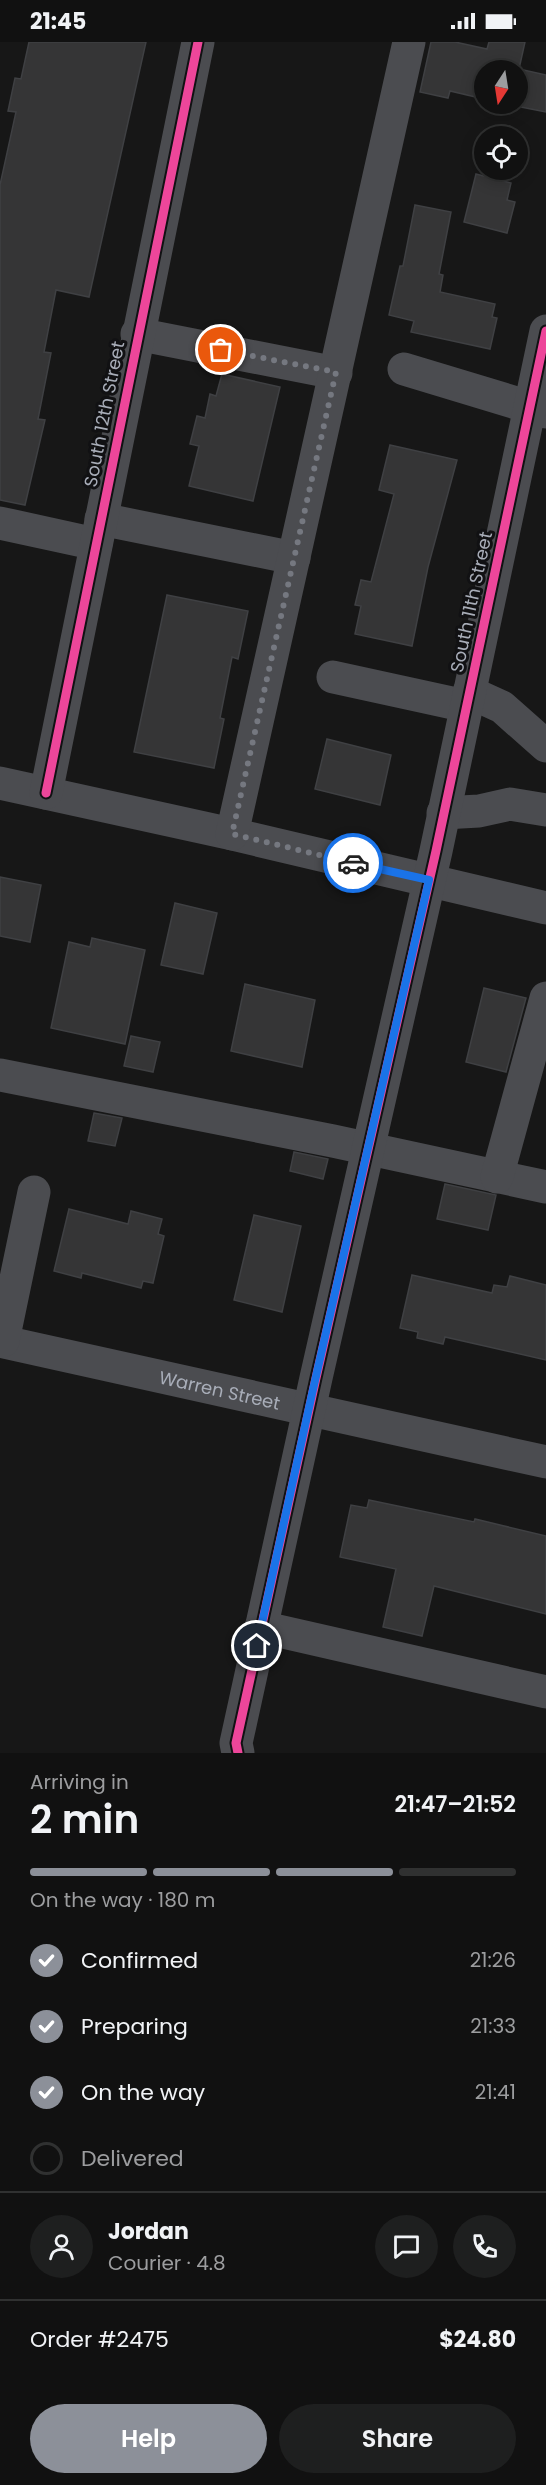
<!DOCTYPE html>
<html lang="en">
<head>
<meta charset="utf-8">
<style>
	:root { --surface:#111; --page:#1e1f1f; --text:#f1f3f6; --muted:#9c9d9f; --line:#303131; --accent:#8c9099 }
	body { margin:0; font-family:Poppins,sans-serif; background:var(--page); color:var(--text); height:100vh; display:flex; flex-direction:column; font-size:22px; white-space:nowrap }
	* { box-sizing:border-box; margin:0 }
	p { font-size:20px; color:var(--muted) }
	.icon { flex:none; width:33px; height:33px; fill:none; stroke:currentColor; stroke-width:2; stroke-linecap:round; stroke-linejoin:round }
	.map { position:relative; height:1711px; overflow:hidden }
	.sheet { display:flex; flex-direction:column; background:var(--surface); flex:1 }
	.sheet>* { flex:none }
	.needle { width:39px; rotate:192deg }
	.buttons { position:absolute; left:474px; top:18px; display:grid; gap:12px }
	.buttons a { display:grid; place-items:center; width:54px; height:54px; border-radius:50%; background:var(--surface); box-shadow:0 3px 15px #0003,0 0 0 2px var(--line); font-size:30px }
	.pin { position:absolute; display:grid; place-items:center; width:51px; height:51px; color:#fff; margin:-26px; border:3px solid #fff; border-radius:50%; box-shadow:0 2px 6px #0007 }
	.courier { position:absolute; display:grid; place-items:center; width:60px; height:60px; margin:-30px; border:4px solid #1a73e8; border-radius:50%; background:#fff; color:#222; box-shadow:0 2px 8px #0007 }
	.head em { font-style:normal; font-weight:600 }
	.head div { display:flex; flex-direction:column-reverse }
	.head { display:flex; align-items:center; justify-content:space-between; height:102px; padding:0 30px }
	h1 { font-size:39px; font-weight:600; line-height:45px }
	.bar { display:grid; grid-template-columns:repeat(4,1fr); gap:9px 6px; align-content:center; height:72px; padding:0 30px }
	.bar i { height:8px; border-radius:4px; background:var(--line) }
	.bar .selected { background:var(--accent) }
	.bar p { grid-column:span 4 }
	.line { display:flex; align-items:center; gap:15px; padding:0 30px; border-top:2px solid var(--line) }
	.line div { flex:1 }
	.round { display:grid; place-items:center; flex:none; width:63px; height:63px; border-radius:32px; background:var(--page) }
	ol { padding:0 30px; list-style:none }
	li { display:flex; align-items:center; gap:18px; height:66px }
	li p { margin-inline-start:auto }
	li .icon { padding:6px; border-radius:50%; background:var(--accent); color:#fff; stroke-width:4 }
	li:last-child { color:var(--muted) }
	li i { width:33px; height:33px; border:3px solid var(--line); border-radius:50% }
	.primary-button { display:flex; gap:12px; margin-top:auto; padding:12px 30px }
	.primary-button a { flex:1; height:69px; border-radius:36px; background:var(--accent); color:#fff; font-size:24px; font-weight:600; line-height:69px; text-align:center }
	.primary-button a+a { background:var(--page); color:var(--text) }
	.status { display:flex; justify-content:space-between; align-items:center; height:42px; padding:0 30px; background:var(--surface); direction:ltr }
	.status svg { height:16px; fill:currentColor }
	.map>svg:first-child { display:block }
	.building { fill:#353536; stroke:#3f4043; stroke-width:1.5 }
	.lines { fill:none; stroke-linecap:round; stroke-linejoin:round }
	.minor { stroke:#4b4c50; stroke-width:33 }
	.cycleway-casing { stroke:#111113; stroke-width:13 }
	.cycleway { stroke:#ed469a; stroke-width:9 }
	.done { stroke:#757880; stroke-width:6; stroke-dasharray:0 10.8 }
	.route { stroke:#1a73e8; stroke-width:8 }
	.labels { text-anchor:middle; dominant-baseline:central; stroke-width:6; stroke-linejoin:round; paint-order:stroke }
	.street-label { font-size:18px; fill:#a8adb8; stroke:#111113 }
</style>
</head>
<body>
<div class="status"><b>21:45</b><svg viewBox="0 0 49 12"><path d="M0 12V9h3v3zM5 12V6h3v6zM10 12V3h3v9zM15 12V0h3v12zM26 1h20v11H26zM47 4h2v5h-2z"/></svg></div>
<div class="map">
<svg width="546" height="1711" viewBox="0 0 546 1711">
	<rect width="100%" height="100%" fill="#171717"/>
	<!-- building -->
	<g class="building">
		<polygon points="29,0 146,0 89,255 56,248 44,310 51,311 38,377 45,378 25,463 0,458 0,143 16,70 8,69 15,36 21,37"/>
		<polygon points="431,0 455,0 487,7 489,0 525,0 519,27 546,33 546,70 506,62 518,62 518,28 484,28 484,57 450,49 448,56 420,50"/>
		<polygon points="476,132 511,141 507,158 515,160 507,191 464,180"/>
		<polygon points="415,163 451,170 439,232 443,233 440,250 495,262 492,275 497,276 490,307 411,290 414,279 389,273 400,224 403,224"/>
		<polygon points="222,332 280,345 253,459 189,444 199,404 190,402 197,374 205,376 210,352 216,354"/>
		<polygon points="390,403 457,418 428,525 412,604 355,592 361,564 355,563 361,538 371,540 394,452 379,448"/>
		<polygon points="167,553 248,569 238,617 232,615 220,676 224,677 214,726 134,710"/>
		<polygon points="327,697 391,713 380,763 315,747"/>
		<polygon points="0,835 41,843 30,900 0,894"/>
		<polygon points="175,861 217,871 203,932 161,923"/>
		<polygon points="92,896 145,908 125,1002 51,986 69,900 90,905"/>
		<polygon points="245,942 315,958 302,1025 231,1009"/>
		<polygon points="484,946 526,956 506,1030 466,1020"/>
		<polygon points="131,994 160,1000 153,1030 124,1024"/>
		<polygon points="94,1071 122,1076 115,1104 88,1099"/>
		<polygon points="294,1110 328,1117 323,1137 290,1129"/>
		<polygon points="445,1142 496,1153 488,1188 437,1177"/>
		<polygon points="69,1167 128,1182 131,1169 162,1177 158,1192 164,1194 153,1241 143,1239 141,1246 82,1231 81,1236 54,1229"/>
		<polygon points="254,1173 301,1184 282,1270 234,1258"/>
		<polygon points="412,1233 492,1251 494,1243 507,1245 510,1234 546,1243 546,1318 445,1295 443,1302 417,1296 418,1290 400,1286"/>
		<polygon points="369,1458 474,1480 475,1477 546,1494 546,1572 434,1544 422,1594 383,1585 396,1527 340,1515 351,1463 367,1466"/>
	</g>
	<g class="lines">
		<!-- minor -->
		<g class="minor">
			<polyline points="137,292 336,331"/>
			<polyline points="404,327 546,370"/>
			<polyline points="101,477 294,516"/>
			<polyline points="0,481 96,502"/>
			<polyline points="333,635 466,664"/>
			<polyline points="469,650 502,665 546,704"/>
			<polyline points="0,741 232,792 546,866"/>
			<polyline points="46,751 198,0"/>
			<polyline points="443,771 479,769 510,762 546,768"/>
			<polyline points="232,792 409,0"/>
			<polyline points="0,1033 333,1099 546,1145"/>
			<polyline points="497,1135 546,956"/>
			<path id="s1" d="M0 1299 546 1420"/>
			<polyline points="3,1299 34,1150"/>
			<polyline points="261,1585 546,1650"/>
			<polyline points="238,1711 236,1701 316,1336 436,809 546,289"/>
		</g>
		<!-- cycleway casing -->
		<g class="cycleway-casing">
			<g id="cycleway">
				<polyline points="46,751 198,0"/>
				<polyline points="238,1711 236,1701 316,1336 436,809 546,289"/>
			</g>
		</g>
		<!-- cycleway -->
		<use href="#cycleway" class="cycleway"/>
	</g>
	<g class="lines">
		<!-- done -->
		<polyline class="done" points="221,308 336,330 232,792 353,821"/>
		<!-- route -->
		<polyline class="route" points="257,1604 312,1352 429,838 353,821"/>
	</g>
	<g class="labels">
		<!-- street labels -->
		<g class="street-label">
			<text transform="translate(104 372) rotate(-79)">South 12th Street</text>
			<text transform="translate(471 560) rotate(-78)">South 11th Street</text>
			<text stroke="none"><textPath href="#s1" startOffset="225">Warren Street</textPath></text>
		</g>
	</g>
</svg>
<div class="buttons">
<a><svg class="needle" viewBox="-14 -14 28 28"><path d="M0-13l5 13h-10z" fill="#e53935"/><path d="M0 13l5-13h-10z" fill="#9c9d9f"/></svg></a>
<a><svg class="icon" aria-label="locate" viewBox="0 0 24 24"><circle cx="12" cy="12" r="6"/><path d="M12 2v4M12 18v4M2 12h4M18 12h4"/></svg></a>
</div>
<div class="pin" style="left:221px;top:308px;background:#ea580c"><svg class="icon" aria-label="bag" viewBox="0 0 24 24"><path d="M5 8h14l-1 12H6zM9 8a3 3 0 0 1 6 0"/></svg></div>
<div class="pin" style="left:257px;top:1604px;background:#1f2937"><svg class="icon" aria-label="home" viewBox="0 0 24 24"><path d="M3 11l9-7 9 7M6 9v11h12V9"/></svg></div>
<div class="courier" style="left:353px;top:821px"><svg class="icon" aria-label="car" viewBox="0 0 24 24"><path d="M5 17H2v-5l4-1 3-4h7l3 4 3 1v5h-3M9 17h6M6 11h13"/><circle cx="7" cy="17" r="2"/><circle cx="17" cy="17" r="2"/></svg></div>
</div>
<section class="sheet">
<div class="head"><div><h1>2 min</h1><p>Arriving in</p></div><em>21:47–21:52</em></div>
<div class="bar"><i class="selected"></i><i class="selected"></i><i class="selected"></i><i></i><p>On the way · 180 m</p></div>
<ol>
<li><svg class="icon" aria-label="check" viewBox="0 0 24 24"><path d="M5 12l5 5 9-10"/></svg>Confirmed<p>21:26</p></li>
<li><svg class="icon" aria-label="check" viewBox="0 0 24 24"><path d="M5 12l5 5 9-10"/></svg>Preparing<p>21:33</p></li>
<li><svg class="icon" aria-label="check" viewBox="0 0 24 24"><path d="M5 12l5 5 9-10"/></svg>On the way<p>21:41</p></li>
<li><i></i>Delivered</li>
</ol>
<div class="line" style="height:108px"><a class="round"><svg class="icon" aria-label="person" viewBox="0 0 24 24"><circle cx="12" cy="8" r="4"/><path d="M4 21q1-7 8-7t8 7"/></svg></a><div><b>Jordan</b><p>Courier · 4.8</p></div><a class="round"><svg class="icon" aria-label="chat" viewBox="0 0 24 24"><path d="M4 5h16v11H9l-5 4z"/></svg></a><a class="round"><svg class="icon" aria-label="phone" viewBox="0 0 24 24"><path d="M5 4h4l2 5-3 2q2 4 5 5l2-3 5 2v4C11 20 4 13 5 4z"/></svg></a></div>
<div class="line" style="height:78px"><div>Order #2475</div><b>$24.80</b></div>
<div class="primary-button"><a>Help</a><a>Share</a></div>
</section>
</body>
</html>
